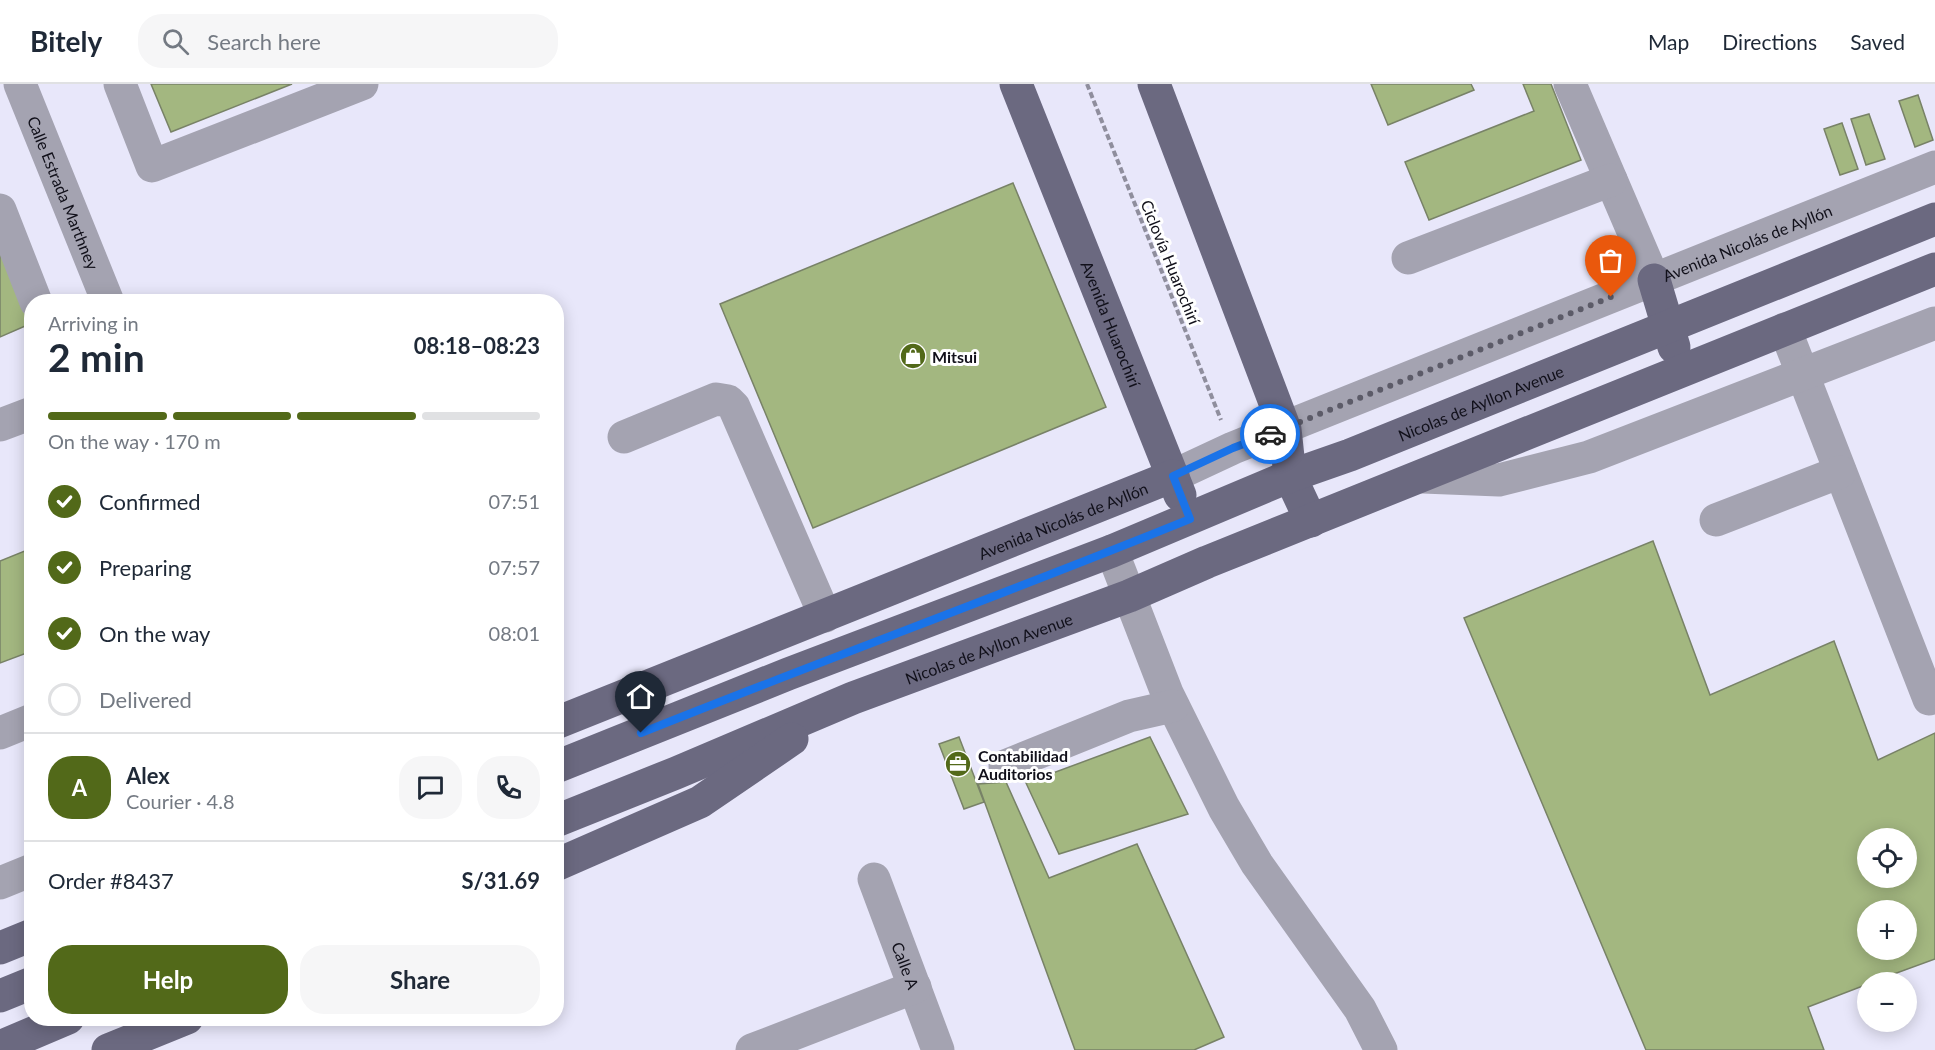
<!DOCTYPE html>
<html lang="en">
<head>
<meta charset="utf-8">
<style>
	:root { --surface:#fff; --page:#f6f6f7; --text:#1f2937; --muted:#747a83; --line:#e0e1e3; --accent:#526919 }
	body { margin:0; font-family:Lato,sans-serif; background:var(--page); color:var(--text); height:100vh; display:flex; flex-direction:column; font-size:22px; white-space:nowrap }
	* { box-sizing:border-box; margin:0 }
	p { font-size:20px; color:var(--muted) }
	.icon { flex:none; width:33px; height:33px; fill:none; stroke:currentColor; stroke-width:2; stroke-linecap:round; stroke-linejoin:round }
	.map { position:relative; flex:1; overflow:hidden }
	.details { position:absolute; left:24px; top:210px; width:540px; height:732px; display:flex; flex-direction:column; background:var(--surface); border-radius:24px; box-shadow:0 3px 15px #0003 }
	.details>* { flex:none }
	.fabs { position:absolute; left:1857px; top:744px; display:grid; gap:12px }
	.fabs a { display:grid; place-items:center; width:60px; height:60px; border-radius:50%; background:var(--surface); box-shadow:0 3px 15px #0003; font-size:30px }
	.pin { position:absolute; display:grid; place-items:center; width:51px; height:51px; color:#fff; margin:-62px -26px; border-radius:50% 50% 50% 0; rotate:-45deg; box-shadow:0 0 6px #0007 }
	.pin .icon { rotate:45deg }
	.courier { position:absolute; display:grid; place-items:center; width:60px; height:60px; margin:-30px; border:4px solid #1a73e8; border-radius:50%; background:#fff; color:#222; box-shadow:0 2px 8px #0007 }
	.overview em { font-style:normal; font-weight:700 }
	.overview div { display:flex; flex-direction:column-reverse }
	.overview { display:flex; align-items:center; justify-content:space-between; height:102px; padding:0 24px }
	h1 { font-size:39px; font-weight:700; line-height:45px }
	.bar { display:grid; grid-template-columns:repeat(4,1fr); gap:9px 6px; align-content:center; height:72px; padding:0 24px }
	.bar i { height:8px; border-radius:4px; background:var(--line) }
	.bar .on { background:var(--accent) }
	.bar p { grid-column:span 4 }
	.line { display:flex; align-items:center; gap:15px; padding:0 24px; border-top:2px solid var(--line) }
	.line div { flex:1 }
	.round { display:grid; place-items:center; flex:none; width:63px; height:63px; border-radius:24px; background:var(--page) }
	ol { padding:0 24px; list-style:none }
	li { display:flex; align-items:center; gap:18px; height:66px }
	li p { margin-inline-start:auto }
	li .icon { padding:6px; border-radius:50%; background:var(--accent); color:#fff; stroke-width:4 }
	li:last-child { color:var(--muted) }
	li i { width:33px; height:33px; border:3px solid var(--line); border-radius:50% }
	.action { display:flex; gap:12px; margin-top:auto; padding:12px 24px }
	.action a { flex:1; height:69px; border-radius:24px; background:var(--accent); color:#fff; font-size:24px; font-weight:700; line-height:69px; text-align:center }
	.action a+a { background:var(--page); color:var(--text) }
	header { display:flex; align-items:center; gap:36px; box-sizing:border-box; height:84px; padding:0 30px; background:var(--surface); border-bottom:2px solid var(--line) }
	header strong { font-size:28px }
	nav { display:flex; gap:33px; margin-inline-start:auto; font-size:21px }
	.search { width:420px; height:54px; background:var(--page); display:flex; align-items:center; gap:15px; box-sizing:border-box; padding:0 21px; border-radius:24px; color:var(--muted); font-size:22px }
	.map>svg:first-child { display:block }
	.building { fill:#a3b780; stroke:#788267; stroke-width:1.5; fill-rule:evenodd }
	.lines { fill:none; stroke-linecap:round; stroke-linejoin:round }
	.path { stroke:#8f8e9d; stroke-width:4; stroke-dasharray:6 3; stroke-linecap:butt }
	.minor { stroke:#a4a3b1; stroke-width:33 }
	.major { stroke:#6b6980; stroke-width:33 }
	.done { stroke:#5c5b68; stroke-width:6; stroke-dasharray:0 10.8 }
	.route { stroke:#1a73e8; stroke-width:8 }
	.labels { text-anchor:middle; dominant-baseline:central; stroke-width:6; stroke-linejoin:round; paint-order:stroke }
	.street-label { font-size:16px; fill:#11101a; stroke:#fff }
	.poi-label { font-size:16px; font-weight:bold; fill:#11101a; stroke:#fff; text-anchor:start }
</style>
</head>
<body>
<header>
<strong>Bitely</strong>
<div class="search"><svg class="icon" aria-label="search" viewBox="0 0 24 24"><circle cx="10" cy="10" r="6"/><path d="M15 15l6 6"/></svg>Search here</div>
<nav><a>Map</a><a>Directions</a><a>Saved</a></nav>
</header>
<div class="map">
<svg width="1935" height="966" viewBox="0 0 1935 966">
	<rect width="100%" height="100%" fill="#e8e7fa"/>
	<!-- building -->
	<g class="building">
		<polygon points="151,0 292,0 171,48"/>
		<polygon points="1371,0 1471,0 1474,6 1388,41"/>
		<polygon points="1523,0 1551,0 1581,76 1429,136 1405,78 1534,27"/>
		<polygon points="1918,11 1933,56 1915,63 1899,17"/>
		<polygon points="1869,30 1885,75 1866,81 1851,35"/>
		<polygon points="1842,39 1858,85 1840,91 1824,45"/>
		<polygon points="1013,99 1106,323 813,444 720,220"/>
		<polygon points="0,160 32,239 0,253"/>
		<path d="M1653 457 1710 611 1834 557 1878 676 1935 649V875L1872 898H1868V900L1808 923 1824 966H1646L1464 534ZM1868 754H1906V794H1868ZM1868 826H1906V866H1868Z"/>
		<polygon points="32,464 32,567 0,579 0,477"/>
		<polygon points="959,653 984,718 964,725 939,660"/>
		<polygon points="1150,653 1188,730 1059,770 1026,699"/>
		<polygon points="1006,698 1049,794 1137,760 1224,953 1194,966 1075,966 978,700"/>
	</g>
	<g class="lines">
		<!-- path -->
		<polyline class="path" points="1087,0 1221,336"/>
		<!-- minor -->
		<g class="minor">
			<path id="s1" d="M20 0 108 218"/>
			<polyline points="120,0 152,82 362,0"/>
			<polyline points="1570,0 1654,196"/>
			<polyline points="0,126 36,218"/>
			<polyline points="1408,174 1611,96"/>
			<polyline points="1785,245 1929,615"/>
			<polyline points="0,341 32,329"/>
			<polyline points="624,353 716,315 728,317 734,323 825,532"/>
			<path id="s2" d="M1173 392 1233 364 1935 83"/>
			<polyline points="1423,393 1499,396 1589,373 1935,239"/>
			<polyline points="1716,436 1840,388"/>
			<polyline points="1112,467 1167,609 1224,724 1257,780 1360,925 1381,966"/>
			<polyline points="0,649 32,636"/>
			<polyline points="1005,682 1129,632 1173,622"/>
			<path id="s3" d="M874 795 938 966"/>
			<polyline points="0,799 32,786"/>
			<polyline points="752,966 915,903"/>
		</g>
		<!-- major -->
		<g class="major">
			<path id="s4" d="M1016 0 1180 411"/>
			<polyline points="1154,0 1285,345 1290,392 1311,437"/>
			<polyline points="1654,196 1674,263"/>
			<path id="s5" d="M556 639 1173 392"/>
			<path id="s6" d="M556 683 788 590 1112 467 1290 392 1350 371 1935 135"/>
			<path id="s7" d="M556 737 676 689 853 614 1129 512 1207 478 1935 185"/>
			<polyline points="556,781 700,718 792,655"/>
			<polyline points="0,864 32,851"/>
			<polyline points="0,912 32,899"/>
			<polyline points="0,963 68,934"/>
			<polyline points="108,966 187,934"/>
		</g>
	</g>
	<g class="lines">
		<!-- done -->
		<polyline class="done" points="1270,350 1611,213"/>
		<!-- route -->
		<path class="route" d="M641 649C823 576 1008 509 1190 435L1173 392 1233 364 1270 350"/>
	</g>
	<!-- icons -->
	<defs>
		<g id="shop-disc" transform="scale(1.35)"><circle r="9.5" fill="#526919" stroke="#fff"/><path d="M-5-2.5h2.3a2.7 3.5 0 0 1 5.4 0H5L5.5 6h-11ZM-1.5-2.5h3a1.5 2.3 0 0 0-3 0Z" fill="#fff"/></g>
		<g id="office-disc" transform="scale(1.35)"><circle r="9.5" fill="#526919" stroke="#fff"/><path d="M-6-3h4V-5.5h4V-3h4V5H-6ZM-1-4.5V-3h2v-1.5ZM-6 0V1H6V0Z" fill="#fff"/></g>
	</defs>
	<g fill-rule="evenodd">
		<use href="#shop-disc" x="913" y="272"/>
		<use href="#office-disc" x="958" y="680"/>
	</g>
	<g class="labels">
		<!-- street labels -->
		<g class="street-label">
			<text stroke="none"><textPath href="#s1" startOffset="117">Calle Estrada Marthney</textPath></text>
			<text stroke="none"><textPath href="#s2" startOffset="620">Avenida Nicolás de Ayllón</textPath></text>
			<text transform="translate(1171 178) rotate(68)">Ciclovía Huarochirí</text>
			<text stroke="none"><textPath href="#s4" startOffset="258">Avenida Huarochirí</textPath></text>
			<text stroke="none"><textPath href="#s6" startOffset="994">Nicolas de Ayllon Avenue</textPath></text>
			<text stroke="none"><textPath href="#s5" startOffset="546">Avenida Nicolás de Ayllón</textPath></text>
			<text stroke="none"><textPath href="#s7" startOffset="466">Nicolas de Ayllon Avenue</textPath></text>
			<text stroke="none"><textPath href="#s3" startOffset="92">Calle A</textPath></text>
		</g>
		<!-- poi labels -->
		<g class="poi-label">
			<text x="932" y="272">Mitsui</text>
			<text x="978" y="671">Contabilidad<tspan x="978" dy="18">Auditorios</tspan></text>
		</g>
	</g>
</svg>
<div class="fabs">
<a><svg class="icon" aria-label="locate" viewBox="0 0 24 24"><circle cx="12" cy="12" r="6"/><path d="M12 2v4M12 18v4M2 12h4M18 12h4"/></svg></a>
<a>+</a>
<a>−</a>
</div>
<div class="pin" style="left:1611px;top:213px;background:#ea580c"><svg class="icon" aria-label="bag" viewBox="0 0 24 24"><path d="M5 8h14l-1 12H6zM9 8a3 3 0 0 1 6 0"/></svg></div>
<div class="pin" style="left:641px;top:649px;background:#1f2937"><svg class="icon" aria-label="home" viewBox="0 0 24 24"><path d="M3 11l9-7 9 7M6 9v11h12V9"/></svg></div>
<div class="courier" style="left:1270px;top:350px"><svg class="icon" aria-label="car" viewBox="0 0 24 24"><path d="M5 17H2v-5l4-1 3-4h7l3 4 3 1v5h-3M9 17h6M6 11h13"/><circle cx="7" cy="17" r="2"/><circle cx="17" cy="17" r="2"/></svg></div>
<section class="details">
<div class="overview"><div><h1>2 min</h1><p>Arriving in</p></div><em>08:18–08:23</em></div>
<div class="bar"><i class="on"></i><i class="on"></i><i class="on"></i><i></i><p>On the way · 170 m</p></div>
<ol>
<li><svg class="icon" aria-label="check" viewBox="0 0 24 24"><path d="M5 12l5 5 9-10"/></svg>Confirmed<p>07:51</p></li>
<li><svg class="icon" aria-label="check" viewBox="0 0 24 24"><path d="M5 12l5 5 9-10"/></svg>Preparing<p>07:57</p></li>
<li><svg class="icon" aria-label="check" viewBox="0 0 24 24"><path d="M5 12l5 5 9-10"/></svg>On the way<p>08:01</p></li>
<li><i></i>Delivered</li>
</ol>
<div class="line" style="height:108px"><b class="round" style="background:var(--accent);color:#fff">A</b><div><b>Alex</b><p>Courier · 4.8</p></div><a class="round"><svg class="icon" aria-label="chat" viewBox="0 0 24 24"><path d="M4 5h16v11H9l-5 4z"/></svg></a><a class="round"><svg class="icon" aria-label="phone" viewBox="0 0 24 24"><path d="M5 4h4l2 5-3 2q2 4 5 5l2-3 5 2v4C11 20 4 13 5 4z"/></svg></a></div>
<div class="line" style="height:78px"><div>Order #8437</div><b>S/31.69</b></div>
<div class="action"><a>Help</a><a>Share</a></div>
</section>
</div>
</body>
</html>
